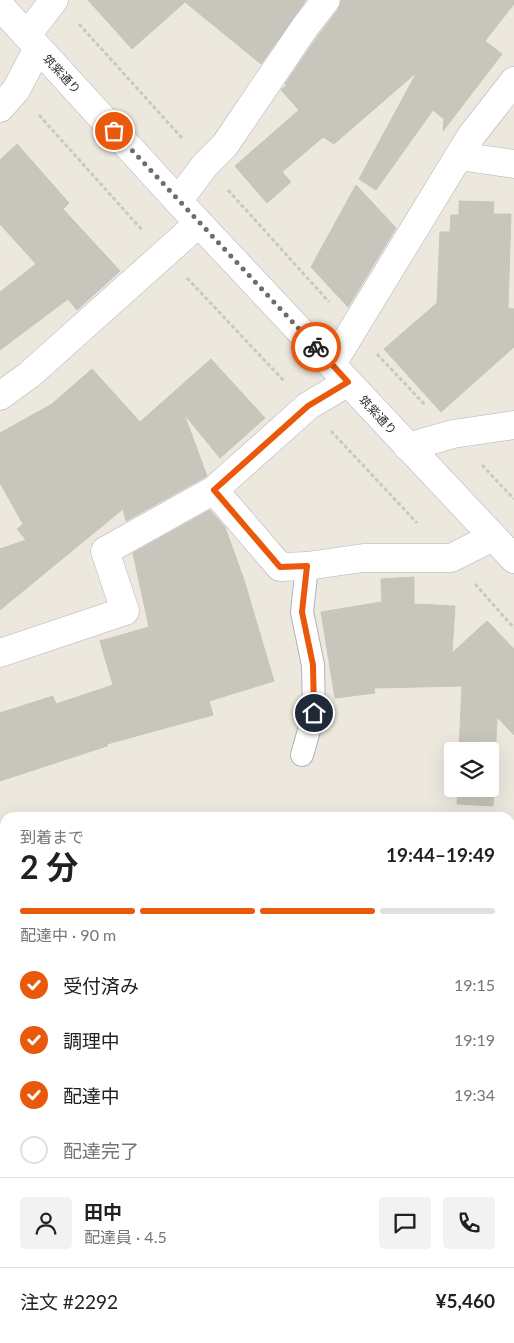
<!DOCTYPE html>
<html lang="ja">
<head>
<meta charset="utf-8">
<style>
	:root { --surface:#fff; --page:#f2f2f2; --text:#202124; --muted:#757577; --line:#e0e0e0; --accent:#ea580c }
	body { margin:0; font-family:Lato,"Noto Sans JP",sans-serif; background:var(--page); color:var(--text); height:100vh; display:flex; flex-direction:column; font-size:19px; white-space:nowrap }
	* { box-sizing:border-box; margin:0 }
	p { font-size:16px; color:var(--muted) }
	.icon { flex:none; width:28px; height:28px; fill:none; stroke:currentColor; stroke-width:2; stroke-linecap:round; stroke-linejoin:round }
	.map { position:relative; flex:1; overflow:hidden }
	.sheet { position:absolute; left:0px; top:812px; width:515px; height:531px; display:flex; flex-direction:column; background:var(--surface); border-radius:15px 15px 0 0; box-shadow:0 5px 20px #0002 }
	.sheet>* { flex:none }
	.tools { position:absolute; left:444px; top:742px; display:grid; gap:10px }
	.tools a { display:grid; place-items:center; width:55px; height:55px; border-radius:5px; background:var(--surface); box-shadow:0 5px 20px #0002; font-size:25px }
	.pin { position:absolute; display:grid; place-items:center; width:42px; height:42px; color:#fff; margin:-21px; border:2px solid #fff; border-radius:50%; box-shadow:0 1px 5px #0007 }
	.courier { position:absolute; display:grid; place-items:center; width:50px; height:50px; margin:-25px; border:4px solid #ea580c; border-radius:50%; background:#fff; color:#222; box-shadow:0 1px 6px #0007 }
	.headline em { font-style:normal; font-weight:700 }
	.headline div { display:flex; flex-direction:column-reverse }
	.headline { display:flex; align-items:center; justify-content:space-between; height:85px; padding:0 20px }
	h1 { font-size:32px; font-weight:700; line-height:38px }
	.bar { display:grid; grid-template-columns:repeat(4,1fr); gap:8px 5px; align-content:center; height:60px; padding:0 20px }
	.bar i { height:6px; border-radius:4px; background:var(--line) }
	.bar .current { background:var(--accent) }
	.bar p { grid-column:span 4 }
	.line { display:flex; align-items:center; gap:12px; padding:0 20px; border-top:1px solid var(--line) }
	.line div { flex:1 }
	.round { display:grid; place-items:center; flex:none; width:52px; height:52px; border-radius:5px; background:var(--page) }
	ol { padding:0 20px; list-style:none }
	li { display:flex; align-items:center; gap:15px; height:55px }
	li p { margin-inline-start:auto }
	li .icon { padding:5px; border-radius:50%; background:var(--accent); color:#fff; stroke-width:4 }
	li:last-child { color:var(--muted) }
	li i { width:28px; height:28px; border:2px solid var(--line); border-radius:50% }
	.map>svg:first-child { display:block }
	.building { fill:#c8c6bc; stroke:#c7c5b8 }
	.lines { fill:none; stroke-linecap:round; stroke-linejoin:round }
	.lane-casing { stroke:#b1b1be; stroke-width:24 }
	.street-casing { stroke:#b1b1be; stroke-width:29 }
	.secondary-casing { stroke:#b1b1be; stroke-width:29 }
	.path { stroke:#c8c8c8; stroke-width:3; stroke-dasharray:4 2.5; stroke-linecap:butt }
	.lane { stroke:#fff; stroke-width:22 }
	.street { stroke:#fff; stroke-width:28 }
	.secondary { stroke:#fff; stroke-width:28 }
	.done { stroke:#6f6d6a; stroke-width:5; stroke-dasharray:0 9 }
	.route { stroke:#ea580c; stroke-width:6 }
	.labels { text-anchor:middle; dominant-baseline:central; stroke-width:5; stroke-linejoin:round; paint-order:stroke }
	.street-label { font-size:12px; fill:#2b2b2b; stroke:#fff }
</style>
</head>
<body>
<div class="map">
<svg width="514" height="1343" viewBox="0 0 514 1343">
	<rect width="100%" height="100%" fill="#ece8de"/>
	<!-- building -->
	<g class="building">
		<polygon points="88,0 306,0 261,64 185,2 132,49"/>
		<polygon points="341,0 514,0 514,4 485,41 502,54 443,131 444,119 433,110 376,190 359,179 417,72 334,144 323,137 282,172 291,182 267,203 235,166 299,110 281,90 287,85 285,84 318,36 338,10"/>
		<polygon points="17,144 69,203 63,209 120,271 77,310 68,299 0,350 0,292 36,264 0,224 0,160"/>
		<polygon points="356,185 396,228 348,307 311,267"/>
		<polygon points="459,201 494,202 493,214 511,214 508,308 514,309 514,347 441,412 384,349 437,303 440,232 450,232 451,215 459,215"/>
		<polygon points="211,359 265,418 220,458 184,414 207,476 126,521 123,509 0,610 0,549 26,540 17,529 23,524 0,483 0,433 52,404 92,369 140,422"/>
		<polygon points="210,510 225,527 244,580 274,681 209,701 213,715 107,744 107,746 0,781 0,713 53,696 56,704 113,685 100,641 149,627 133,553"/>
		<polygon points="414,577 414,604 455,606 452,653 487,621 514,649 514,735 497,717 493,806 457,804 458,789 490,789 490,751 459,751 462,686 374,688 375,693 335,698 321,612 382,602 381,579"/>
	</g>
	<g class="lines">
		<!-- lane casing -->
		<g class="lane-casing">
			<polyline id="lane" points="302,755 314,713 313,665 302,612 307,566"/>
		</g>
		<!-- street casing -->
		<g class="street-casing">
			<g id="street">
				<polyline points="27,35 54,0"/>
				<polyline points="0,108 16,90 38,48"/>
				<polyline points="459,156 514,164"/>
				<polyline points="178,201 205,165 225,145 305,27 326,0"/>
				<polyline points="332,364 471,136 514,81"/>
				<polyline points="0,396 29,375 199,223"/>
				<polyline points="408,447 453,434 514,425"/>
				<polyline points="214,490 280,567 307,566 363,558 451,558 493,537"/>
				<polyline points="0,653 125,611 105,551 214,490 308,406 348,382"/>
				<polyline points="0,906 5,905"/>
				<polyline points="0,1047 5,1056"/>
				<polyline points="0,1187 5,1185"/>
				<polyline points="510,1237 514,1235"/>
				<polyline points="151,1339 153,1343"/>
				<polyline points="322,1343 328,1339"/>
			</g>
		</g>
		<!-- secondary casing -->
		<g class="secondary-casing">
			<polyline id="secondary" points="0,6 178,201 514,559"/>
		</g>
		<!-- path -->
		<g class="path">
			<polyline points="79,24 182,138"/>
			<polyline points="39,115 142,230"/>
			<polyline points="228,190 329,302"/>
			<polyline points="187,278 284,381"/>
			<polyline points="377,354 426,406"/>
			<polyline points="331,431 417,523"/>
			<polyline points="482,465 514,499"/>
			<polyline points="475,584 514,628"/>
		</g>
		<!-- lane -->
		<use href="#lane" class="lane"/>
		<!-- street -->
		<use href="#street" class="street"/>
		<!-- secondary -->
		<use href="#secondary" class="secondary"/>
	</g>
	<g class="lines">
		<!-- done -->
		<polyline class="done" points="114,131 316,347"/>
		<!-- route -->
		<polyline class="route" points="314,713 313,665 302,612 307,566 280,567 214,490 308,406 348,382 316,347"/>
	</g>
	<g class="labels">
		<!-- street labels -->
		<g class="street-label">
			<text transform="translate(62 74) rotate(47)">筑紫通り</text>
			<text transform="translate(378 415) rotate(47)">筑紫通り</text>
		</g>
	</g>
</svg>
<div class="tools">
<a><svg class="icon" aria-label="layers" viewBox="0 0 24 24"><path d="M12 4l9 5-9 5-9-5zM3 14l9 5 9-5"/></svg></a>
</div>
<div class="pin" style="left:114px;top:131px;background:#ea580c"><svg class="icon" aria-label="bag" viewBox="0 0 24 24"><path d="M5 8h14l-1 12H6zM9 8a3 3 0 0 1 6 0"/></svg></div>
<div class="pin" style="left:314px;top:713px;background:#1f2937"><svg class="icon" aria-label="home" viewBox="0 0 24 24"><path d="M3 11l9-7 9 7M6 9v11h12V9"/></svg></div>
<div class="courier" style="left:316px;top:347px"><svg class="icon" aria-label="bike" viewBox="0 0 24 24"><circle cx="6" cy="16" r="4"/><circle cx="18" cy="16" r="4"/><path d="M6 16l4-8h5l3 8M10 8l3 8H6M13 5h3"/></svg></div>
<section class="sheet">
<div class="headline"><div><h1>2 分</h1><p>到着まで</p></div><em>19:44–19:49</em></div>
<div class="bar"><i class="current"></i><i class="current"></i><i class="current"></i><i></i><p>配達中 · 90 m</p></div>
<ol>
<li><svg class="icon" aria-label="check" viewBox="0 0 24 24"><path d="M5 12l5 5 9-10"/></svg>受付済み<p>19:15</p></li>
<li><svg class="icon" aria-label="check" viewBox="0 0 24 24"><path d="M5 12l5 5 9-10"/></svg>調理中<p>19:19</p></li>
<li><svg class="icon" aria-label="check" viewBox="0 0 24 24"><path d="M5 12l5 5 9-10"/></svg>配達中<p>19:34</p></li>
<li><i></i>配達完了</li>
</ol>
<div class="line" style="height:90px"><a class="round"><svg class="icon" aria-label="person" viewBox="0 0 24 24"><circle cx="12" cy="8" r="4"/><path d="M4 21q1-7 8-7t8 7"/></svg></a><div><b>田中</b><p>配達員 · 4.5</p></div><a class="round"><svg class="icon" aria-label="chat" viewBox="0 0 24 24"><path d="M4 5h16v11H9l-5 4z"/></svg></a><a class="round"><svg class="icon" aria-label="phone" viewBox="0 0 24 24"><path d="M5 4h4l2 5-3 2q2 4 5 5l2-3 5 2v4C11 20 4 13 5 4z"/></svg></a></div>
<div class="line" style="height:65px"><div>注文 #2292</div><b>¥5,460</b></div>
</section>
</div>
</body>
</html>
